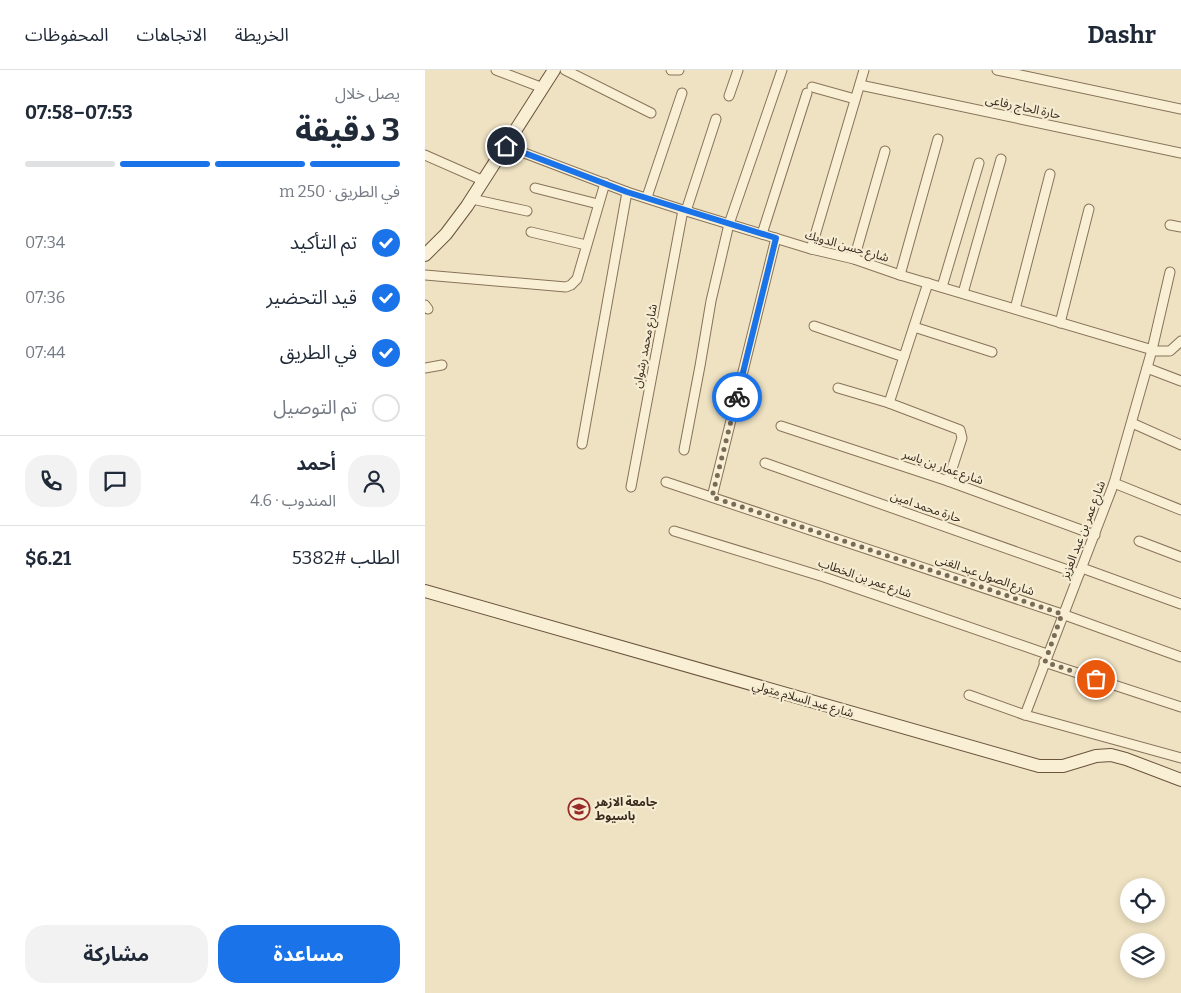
<!DOCTYPE html>
<html lang="ar">
<head>
<meta charset="utf-8">
<style>
	:root { --surface:#fff; --page:#f2f2f3; --text:#1f2937; --muted:#747a83; --line:#e0e1e3; --accent:#1a73e8 }
	body { margin:0; font-family:Bitter,"Noto Sans Arabic",serif; background:var(--page); color:var(--text); direction:rtl; height:100vh; display:flex; flex-direction:column; font-size:19px; white-space:nowrap }
	* { box-sizing:border-box; margin:0 }
	p { font-size:16px; color:var(--muted) }
	.icon { flex:none; width:28px; height:28px; fill:none; stroke:currentColor; stroke-width:2; stroke-linecap:round; stroke-linejoin:round }
	.map { position:relative; flex:1; overflow:hidden; direction:ltr }
	.side { display:flex; flex-direction:column; background:var(--surface); width:425px }
	.side>* { flex:none }
	.fabs { position:absolute; left:695px; top:808px; display:grid; gap:10px }
	.fabs a { display:grid; place-items:center; width:45px; height:45px; border-radius:50%; background:var(--surface); box-shadow:0 2px 8px #0003; font-size:25px }
	.pin { position:absolute; display:grid; place-items:center; width:42px; height:42px; color:#fff; margin:-21px; border:2px solid #fff; border-radius:50%; box-shadow:0 1px 5px #0007 }
	.courier { position:absolute; display:grid; place-items:center; width:50px; height:50px; margin:-25px; border:4px solid #1a73e8; border-radius:50%; background:#fff; color:#222; box-shadow:0 1px 6px #0007 }
	.head em { font-style:normal; font-weight:700 }
	.head div { display:flex; flex-direction:column-reverse }
	.head { display:flex; align-items:center; justify-content:space-between; height:85px; padding:0 25px }
	h1 { font-size:32px; font-weight:700; line-height:38px }
	.bar { display:grid; grid-template-columns:repeat(4,1fr); gap:8px 5px; align-content:center; height:60px; padding:0 25px }
	.bar i { height:6px; border-radius:4px; background:var(--line) }
	.bar .current { background:var(--accent) }
	.bar p { grid-column:span 4 }
	.line { display:flex; align-items:center; gap:12px; padding:0 25px; border-top:1px solid var(--line) }
	.line div { flex:1 }
	.round { display:grid; place-items:center; flex:none; width:52px; height:52px; border-radius:20px; background:var(--page) }
	ol { padding:0 25px; list-style:none }
	li { display:flex; align-items:center; gap:15px; height:55px }
	li p { margin-inline-start:auto }
	li .icon { padding:5px; border-radius:50%; background:var(--accent); color:#fff; stroke-width:4 }
	li:last-child { color:var(--muted) }
	li i { width:28px; height:28px; border:2px solid var(--line); border-radius:50% }
	.button { display:flex; gap:10px; margin-top:auto; padding:10px 25px }
	.button a { flex:1; height:58px; border-radius:20px; background:var(--accent); color:#fff; font-size:20px; font-weight:700; line-height:58px; text-align:center }
	.button a+a { background:var(--page); color:var(--text) }
	header { display:flex; align-items:center; gap:30px; box-sizing:border-box; height:70px; padding:0 25px; background:var(--surface); border-bottom:1px solid var(--line) }
	header strong { font-size:24px }
	nav { display:flex; gap:28px; margin-inline-start:auto; font-size:18px }
	main { display:flex; flex:1; min-height:0 }
	.map>svg:first-child { display:block }
	.lines { fill:none; stroke-linecap:round; stroke-linejoin:round }
	.street-casing { stroke:#887359; stroke-width:11 }
	.secondary-casing { stroke:#6a543c; stroke-width:14 }
	.street { stroke:#f9efd5; stroke-width:9 }
	.secondary { stroke:#f9efd5; stroke-width:12 }
	.done { stroke:#786b57; stroke-width:5; stroke-dasharray:0 9 }
	.route { stroke:#1a73e8; stroke-width:6 }
	.labels { text-anchor:middle; dominant-baseline:central; stroke-width:4.5; stroke-linejoin:round; paint-order:stroke }
	.street-label { font-size:12px; fill:#382b1e; stroke:#f5ecd2 }
	.poi-label { font-size:12px; font-weight:bold; fill:#382b1e; stroke:#f5ecd2; text-anchor:start }
</style>
</head>
<body>
<header>
<strong>Dashr</strong>
<nav><a>الخريطة</a><a>الاتجاهات</a><a>المحفوظات</a></nav>
</header>
<main>
<div class="map">
<svg width="756" height="923" viewBox="0 0 756 923">
	<rect width="100%" height="100%" fill="#eee2c2"/>
	<g class="lines">
		<!-- street casing -->
		<g class="street-casing">
			<g id="street">
				<polyline points="71,0 118,18"/>
				<polyline points="140,0 226,43"/>
				<polyline points="246,0 254,0"/>
				<polyline points="572,0 756,39"/>
				<polyline points="435,15 756,83"/>
				<polyline points="387,17 430,29"/>
				<polyline points="304,26 313,0"/>
				<polyline points="81,76 202,122 258,140 386,179 429,189 475,205 731,281 745,281 756,271"/>
				<polyline points="0,85 59,111"/>
				<polyline points="110,118 173,134"/>
				<polyline points="222,127 257,23"/>
				<polyline points="47,129 102,141"/>
				<polyline points="261,141 291,49"/>
				<polyline points="745,155 756,157"/>
				<polyline points="106,162 161,175"/>
				<polyline points="337,164 382,23"/>
				<polyline points="386,179 439,0"/>
				<polyline points="429,189 460,81"/>
				<polyline points="0,205 141,217 146,215 152,209 180,113"/>
				<polyline points="475,205 513,69"/>
				<polyline points="517,217 554,93"/>
				<polyline points="538,223 576,89"/>
				<polyline points="0,235 3,239"/>
				<polyline points="590,239 625,104"/>
				<polyline points="635,253 664,139"/>
				<polyline points="389,256 479,287"/>
				<polyline points="489,257 567,282"/>
				<polyline points="0,298 17,295"/>
				<polyline points="722,298 756,311"/>
				<polyline points="413,318 464,333 535,360 537,368 523,411"/>
				<polyline points="464,333 503,213"/>
				<polyline points="707,353 756,375"/>
				<polyline points="356,356 523,411 670,465"/>
				<polyline points="157,374 202,122"/>
				<polyline points="259,380 275,296 286,231 304,154 357,0"/>
				<polyline points="340,393 654,504"/>
				<polyline points="241,412 637,544 756,587"/>
				<polyline points="689,413 756,440"/>
				<polyline points="206,417 258,140"/>
				<polyline points="287,427 351,168"/>
				<polyline points="249,461 399,507 622,584"/>
				<polyline points="714,471 756,487"/>
				<polyline points="657,498 756,534"/>
				<polyline points="619,592 756,637"/>
				<polyline points="544,625 600,645 756,688"/>
				<polyline points="600,645 689,413 727,280 745,202"/>
			</g>
		</g>
		<!-- secondary casing -->
		<g class="secondary-casing">
			<g id="secondary">
				<polyline points="0,185 21,164 42,136 129,0"/>
				<polyline points="0,521 614,696 638,696 671,686 686,685 701,689 756,710"/>
			</g>
		</g>
		<!-- street -->
		<use href="#street" class="street"/>
		<!-- secondary -->
		<use href="#secondary" class="secondary"/>
	</g>
	<g class="lines">
		<!-- done -->
		<polyline class="done" points="312,327 287,427 637,544 620,592 671,609"/>
		<!-- route -->
		<polyline class="route" points="81,76 202,122 351,168 312,327"/>
	</g>
	<!-- icons -->
	<defs>
		<g id="university-ring" transform="scale(1.125)"><circle r="9.5" fill="#f5ecd2" stroke="#972b29" stroke-width="1.5"/><path d="M0-5L7-2L0 1L-7-2ZM-4 1L0 2.5L4 1V4Q0 6-4 4Z" fill="#972b29"/></g>
	</defs>
	<g fill-rule="evenodd">
		<use href="#university-ring" x="154" y="739"/>
	</g>
	<g class="labels">
		<!-- street labels -->
		<g class="street-label">
			<text transform="translate(598 37) rotate(12)">حارة الحاج رفاعى</text>
			<text transform="translate(422 176) rotate(16)">شارع حسن الدويك</text>
			<text transform="translate(220 276) rotate(-79)">شارع محمد رشوان</text>
			<text transform="translate(518 397) rotate(19)">شارع عمار بن ياسر</text>
			<text transform="translate(501 437) rotate(19)">حارة محمد امين</text>
			<text transform="translate(658 460) rotate(-69)">شارع عمر بن عبد العزيز</text>
			<text transform="translate(560 505) rotate(19)">شارع الصول عبد الغنى</text>
			<text transform="translate(440 508) rotate(19)">شارع عمر بن الخطاب</text>
			<text transform="translate(378 629) rotate(16)">شارع عبد السلام متولي</text>
		</g>
		<!-- poi labels -->
		<g class="poi-label">
			<text x="170" y="732">جامعة الازهر<tspan x="170" dy="14">باسيوط</tspan></text>
		</g>
	</g>
</svg>
<div class="fabs">
<a><svg class="icon" aria-label="locate" viewBox="0 0 24 24"><circle cx="12" cy="12" r="6"/><path d="M12 2v4M12 18v4M2 12h4M18 12h4"/></svg></a>
<a><svg class="icon" aria-label="layers" viewBox="0 0 24 24"><path d="M12 4l9 5-9 5-9-5zM3 14l9 5 9-5"/></svg></a>
</div>
<div class="pin" style="left:671px;top:609px;background:#ea580c"><svg class="icon" aria-label="bag" viewBox="0 0 24 24"><path d="M5 8h14l-1 12H6zM9 8a3 3 0 0 1 6 0"/></svg></div>
<div class="pin" style="left:81px;top:76px;background:#1f2937"><svg class="icon" aria-label="home" viewBox="0 0 24 24"><path d="M3 11l9-7 9 7M6 9v11h12V9"/></svg></div>
<div class="courier" style="left:312px;top:327px"><svg class="icon" aria-label="bike" viewBox="0 0 24 24"><circle cx="6" cy="16" r="4"/><circle cx="18" cy="16" r="4"/><path d="M6 16l4-8h5l3 8M10 8l3 8H6M13 5h3"/></svg></div>
</div>
<section class="side">
<div class="head"><div><h1>3 دقيقة</h1><p>يصل خلال</p></div><em>07:53–07:58</em></div>
<div class="bar"><i class="current"></i><i class="current"></i><i class="current"></i><i></i><p>في الطريق · 250 m</p></div>
<ol>
<li><svg class="icon" aria-label="check" viewBox="0 0 24 24"><path d="M5 12l5 5 9-10"/></svg>تم التأكيد<p>07:34</p></li>
<li><svg class="icon" aria-label="check" viewBox="0 0 24 24"><path d="M5 12l5 5 9-10"/></svg>قيد التحضير<p>07:36</p></li>
<li><svg class="icon" aria-label="check" viewBox="0 0 24 24"><path d="M5 12l5 5 9-10"/></svg>في الطريق<p>07:44</p></li>
<li><i></i>تم التوصيل</li>
</ol>
<div class="line" style="height:90px"><a class="round"><svg class="icon" aria-label="person" viewBox="0 0 24 24"><circle cx="12" cy="8" r="4"/><path d="M4 21q1-7 8-7t8 7"/></svg></a><div><b>أحمد</b><p>المندوب · 4.6</p></div><a class="round"><svg class="icon" aria-label="chat" viewBox="0 0 24 24"><path d="M4 5h16v11H9l-5 4z"/></svg></a><a class="round"><svg class="icon" aria-label="phone" viewBox="0 0 24 24"><path d="M5 4h4l2 5-3 2q2 4 5 5l2-3 5 2v4C11 20 4 13 5 4z"/></svg></a></div>
<div class="line" style="height:65px"><div>الطلب #5382</div><b>$6.21</b></div>
<div class="button"><a>مساعدة</a><a>مشاركة</a></div>
</section>
</main>
</body>
</html>
